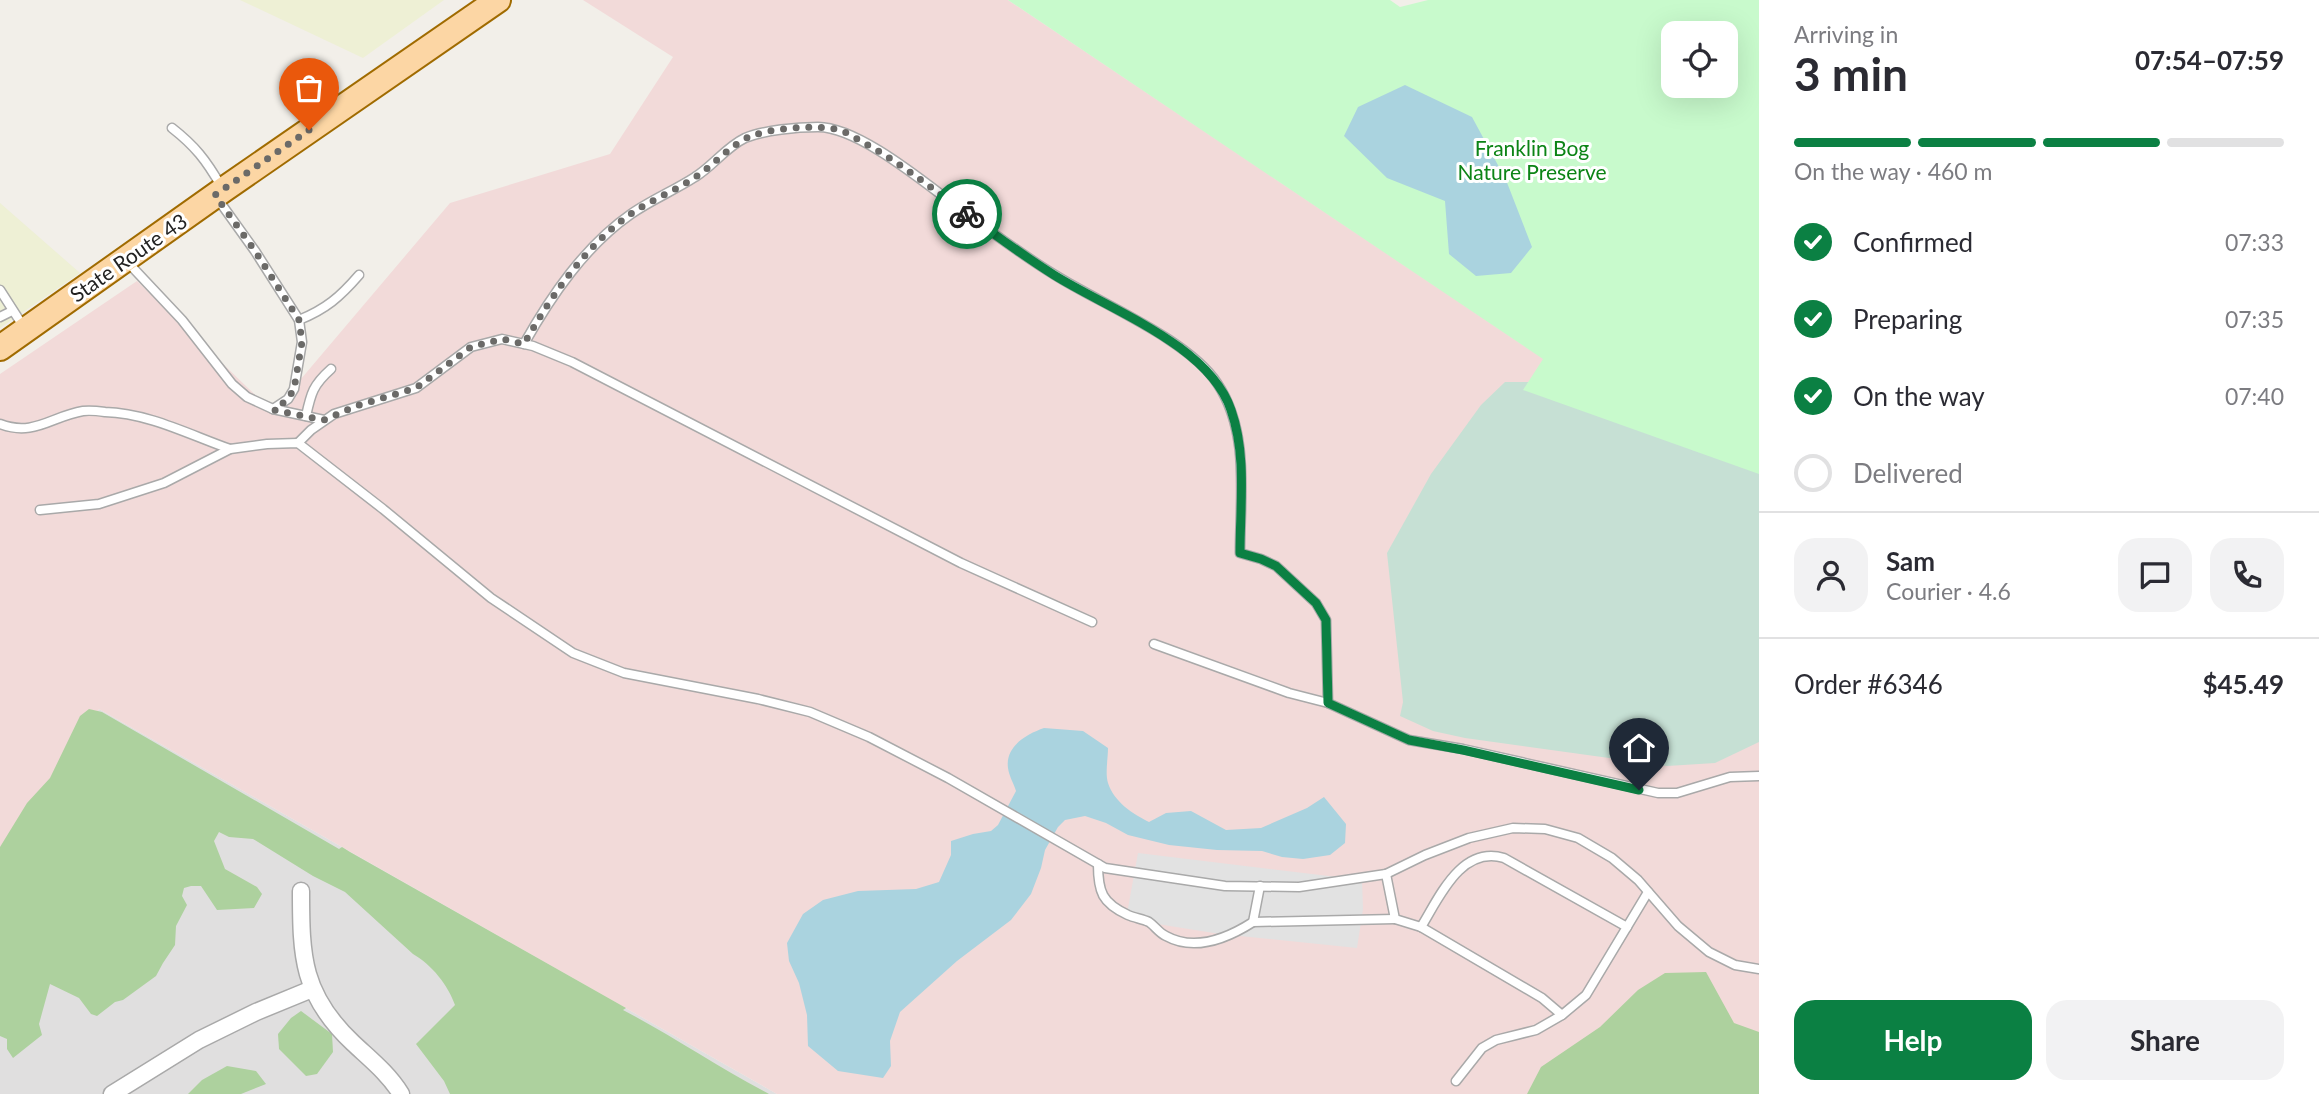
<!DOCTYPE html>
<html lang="en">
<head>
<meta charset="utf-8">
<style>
	:root { --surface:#fff; --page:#f2f2f3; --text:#2b2b33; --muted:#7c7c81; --line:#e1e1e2; --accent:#0b8043 }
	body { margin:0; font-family:Lato,sans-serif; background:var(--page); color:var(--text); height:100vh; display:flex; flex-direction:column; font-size:26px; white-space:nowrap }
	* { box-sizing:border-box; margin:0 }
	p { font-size:23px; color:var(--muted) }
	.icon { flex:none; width:38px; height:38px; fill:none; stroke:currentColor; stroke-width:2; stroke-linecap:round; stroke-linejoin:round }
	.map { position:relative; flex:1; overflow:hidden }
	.drawer { display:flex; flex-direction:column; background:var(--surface); width:560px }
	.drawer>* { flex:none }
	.tools { position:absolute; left:1661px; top:21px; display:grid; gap:14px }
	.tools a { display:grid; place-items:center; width:77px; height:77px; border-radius:14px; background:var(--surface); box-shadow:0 7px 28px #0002; font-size:35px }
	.pin { position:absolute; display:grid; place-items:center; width:60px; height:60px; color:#fff; margin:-72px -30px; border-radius:50% 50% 50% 0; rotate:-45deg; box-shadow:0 0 7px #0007 }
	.pin .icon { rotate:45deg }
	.courier { position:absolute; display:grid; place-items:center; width:70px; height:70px; margin:-35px; border:5px solid #0b8043; border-radius:50%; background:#fff; color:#222; box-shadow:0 2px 9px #0007 }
	.headline em { font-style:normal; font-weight:700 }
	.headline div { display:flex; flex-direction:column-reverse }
	.headline { display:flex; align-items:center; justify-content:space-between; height:119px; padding:0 35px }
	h1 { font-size:46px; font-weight:700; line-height:52px }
	.bar { display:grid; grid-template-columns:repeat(4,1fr); gap:10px 7px; align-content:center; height:84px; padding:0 35px }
	.bar i { height:9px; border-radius:5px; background:var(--line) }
	.bar .active { background:var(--accent) }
	.bar p { grid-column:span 4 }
	.line { display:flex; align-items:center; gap:18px; padding:0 35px; border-top:2px solid var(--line) }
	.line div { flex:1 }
	.round { display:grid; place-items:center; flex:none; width:74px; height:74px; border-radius:21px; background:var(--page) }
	ol { padding:0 35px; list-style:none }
	li { display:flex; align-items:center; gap:21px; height:77px }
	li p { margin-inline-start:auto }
	li .icon { padding:7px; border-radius:50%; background:var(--accent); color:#fff; stroke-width:4 }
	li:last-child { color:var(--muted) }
	li i { width:38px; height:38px; border:4px solid var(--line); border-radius:50% }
	.button { display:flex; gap:14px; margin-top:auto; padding:14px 35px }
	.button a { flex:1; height:80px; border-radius:21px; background:var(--accent); color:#fff; font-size:28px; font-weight:700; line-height:80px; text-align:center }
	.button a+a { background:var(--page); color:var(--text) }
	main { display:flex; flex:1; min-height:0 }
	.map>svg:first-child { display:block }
	.residential { fill:#e0dfdf }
	.commercial { fill:#f2dad9 }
	.farmland { fill:#eef0d5 }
	.forest { fill:#add19e }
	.wetland { fill:#c6e0d4 }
	.park { fill:#c8facc; fill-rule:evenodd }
	.parking { fill:#e2e2e2 }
	.water { fill:#aad3df }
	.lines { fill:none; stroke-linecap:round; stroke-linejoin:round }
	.lane-casing { stroke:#a9a9a9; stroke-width:11 }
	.street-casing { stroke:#a9a9a9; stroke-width:19 }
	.primary-casing { stroke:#a06b00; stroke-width:28 }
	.lane { stroke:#fff; stroke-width:8 }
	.street { stroke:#fff; stroke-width:16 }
	.primary { stroke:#fcd6a4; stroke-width:24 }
	.done { stroke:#6b6a68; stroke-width:7; stroke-dasharray:0 12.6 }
	.route { stroke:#0b8043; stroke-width:9 }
	.labels { text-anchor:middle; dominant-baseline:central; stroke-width:6; stroke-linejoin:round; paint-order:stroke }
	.park-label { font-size:21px; fill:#0c8416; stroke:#fff }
	.street-label { font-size:21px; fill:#222; stroke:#fff }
</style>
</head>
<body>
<main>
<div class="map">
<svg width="1759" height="1094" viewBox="0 0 1759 1094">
	<rect width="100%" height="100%" fill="#f2efe9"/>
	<!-- residential -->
	<polygon class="residential" points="99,709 777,1094 0,1094 0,880"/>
	<!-- commercial -->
	<polygon class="commercial" points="583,0 1008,0 1544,359 1759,737 1759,1094 777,1094 99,709 0,880 0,374 137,281 273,412 450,203 610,154 673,57"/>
	<!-- farmland -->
	<g class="farmland">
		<polygon points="240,0 444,0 363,58"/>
		<polygon points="0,203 80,273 0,328"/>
	</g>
	<!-- forest -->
	<g class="forest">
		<path d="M89 709 102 712 339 849 342 847 350 852 626 1008 623 1010C673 1036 719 1068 769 1094H450L444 1081 416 1044 455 1005C448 985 432 965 413 954L345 892 313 876 253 839 229 837 219 832 214 841 225 869 257 887 262 894 254 908 217 910 201 886H191L184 888 182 896 187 905 176 926 175 945 163 963 156 976 123 1000 115 1002 97 1016 91 1014 79 998 50 984 39 1024 42 1035 13 1058 7 1049V1039L0 1036V847L27 803 50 778 80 716Z"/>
		<polygon points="1706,972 1734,1023 1759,1032 1759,1094 1527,1094 1541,1067 1600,1027 1638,990 1665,973"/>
		<polygon points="301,1011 332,1034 333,1052 317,1074 306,1076 279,1049 278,1034 291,1018"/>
		<polygon points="227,1066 256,1071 266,1084 241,1094 188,1094 202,1080"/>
	</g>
	<!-- wetland -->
	<polygon class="wetland" points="1505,382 1554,382 1759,456 1759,742 1715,763 1667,766 1465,738 1433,731 1400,716 1403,702 1387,553 1431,474 1481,405"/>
	<!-- park -->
	<path class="park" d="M1008 0H1390L1400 7 1428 0H1759V474L1523 390 1543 359ZM1673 33H1726V86H1673Z"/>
	<!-- parking -->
	<polygon class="parking" points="1138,853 1362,880 1363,909 1357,948 1220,934 1126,919"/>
	<!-- water -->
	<g class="water">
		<polygon points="1405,85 1472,117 1506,180 1532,247 1511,273 1476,276 1449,254 1445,201 1387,178 1344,136 1358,107"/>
		<path d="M1044 728 1083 731 1108 748C1108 759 1105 773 1108 783 1114 802 1133 814 1149 822L1166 813 1191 811 1226 830 1261 828 1307 808 1324 797 1346 824 1345 843 1330 855 1303 859 1282 857 1262 851 1217 850 1169 845 1128 835 1106 823 1085 816 1065 820 1058 827 1045 850 1041 868 1031 894 1011 920 957 961 900 1012 890 1041 891 1066 883 1078 838 1071 808 1046 807 1015 799 983 789 961 787 943 803 914 823 900 858 891 916 889 939 882 951 855V841L973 834 991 831 998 825 1016 791C1014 784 1009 776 1008 768 1005 746 1027 734 1044 728Z"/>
	</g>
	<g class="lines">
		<!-- lane casing -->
		<g class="lane-casing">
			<g id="lane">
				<path d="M172 128C195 146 206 160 221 186"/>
				<polyline points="217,198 255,251 299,320 302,342 294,389 288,399 273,409"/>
				<polyline points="134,269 182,320 232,384 247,397 273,409 324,420"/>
				<polyline points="0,290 25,329"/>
				<polyline points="0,317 12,311"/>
				<path d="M299 320C326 309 340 297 359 275"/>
				<path d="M524 344C551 296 585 246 631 214 651 200 675 190 695 177 713 166 726 147 745 138 764 130 798 127 818 127 859 127 926 184 959 208 990 231 1022 255 1055 275 1101 304 1188 339 1217 383 1250 432 1240 496 1240 553L1261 559 1276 566 1316 603 1326 620 1328 703 1409 740 1463 749 1658 793H1677L1730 777 1759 776"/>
				<path d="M306 416C311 393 313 385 331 369"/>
				<path d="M0 424C34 437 52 416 83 411 90 410 98 411 105 412 148 413 190 435 230 449"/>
				<polyline points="298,443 311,430 334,414 416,388 471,347 502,339 533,346 572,362 961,563 1092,622"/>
				<polyline points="40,510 99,504 164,483 230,449 267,444 298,443 383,509 491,598 573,653 624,673 758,699 810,712 869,737 948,778 1105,868 1225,886 1299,887 1386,874 1425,855 1469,838 1513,828 1545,829 1578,838 1612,858 1638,880 1678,926 1709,952 1735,965 1759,969"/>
				<polyline points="1154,644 1289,693 1328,703"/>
				<path d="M1098 864C1098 892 1102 903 1128 915 1135 918 1143 919 1149 922 1155 926 1159 933 1166 936 1195 952 1228 938 1253 922L1260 886"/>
				<polyline points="1386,874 1395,919 1421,927 1542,998 1562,1015"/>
				<polyline points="1253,922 1395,919"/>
				<path d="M1421 927C1439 898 1461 845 1504 858L1627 927"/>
				<polyline points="1456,1081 1482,1048 1496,1040 1536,1030 1562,1015 1586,995 1648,892"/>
			</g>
		</g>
		<!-- street casing -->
		<g class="street-casing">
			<g id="street">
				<path d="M301 891C301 957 302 995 353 1043 370 1059 388 1073 401 1094"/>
				<polyline points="112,1094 199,1040 256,1012 312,989"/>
			</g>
		</g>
		<!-- primary casing -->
		<g class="primary-casing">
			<polyline id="primary" points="0,348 223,190 498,0"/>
		</g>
		<!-- lane -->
		<use href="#lane" class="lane"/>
		<!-- street -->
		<use href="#street" class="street"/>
		<!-- primary -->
		<use href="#primary" class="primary"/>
	</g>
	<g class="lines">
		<!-- done -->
		<path class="done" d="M309 130 215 195 255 251 299 320 302 342 294 389 288 399 274 410 324 420 356 406 416 388 471 347 502 339 524 344C551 296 586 245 632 213 653 199 677 190 697 176 713 165 726 150 743 140 762 128 821 123 842 131 850 134 858 140 866 144 902 164 934 190 967 214"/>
		<!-- route -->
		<path class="route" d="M967 214C995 235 1024 256 1054 275 1110 310 1209 345 1231 410 1247 455 1240 506 1240 553L1261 559 1276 566 1316 603 1326 620 1328 703 1409 740 1463 750 1639 790"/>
	</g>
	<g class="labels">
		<!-- park labels -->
		<g class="park-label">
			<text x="1532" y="147">Franklin Bog<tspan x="1532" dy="24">Nature Preserve</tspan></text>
		</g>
		<!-- street labels -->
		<g class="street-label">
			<text transform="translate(128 257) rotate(-35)">State Route 43</text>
		</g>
	</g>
</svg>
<div class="tools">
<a><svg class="icon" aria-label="locate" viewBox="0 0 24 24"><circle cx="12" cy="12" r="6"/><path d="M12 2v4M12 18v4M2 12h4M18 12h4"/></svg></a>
</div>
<div class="pin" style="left:309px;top:130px;background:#ea580c"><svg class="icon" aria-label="bag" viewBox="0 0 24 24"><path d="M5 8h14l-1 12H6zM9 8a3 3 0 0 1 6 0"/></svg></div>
<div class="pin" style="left:1639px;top:790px;background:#1f2937"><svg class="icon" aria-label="home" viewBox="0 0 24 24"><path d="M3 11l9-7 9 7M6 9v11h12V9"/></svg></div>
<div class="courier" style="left:967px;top:214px"><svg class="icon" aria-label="bike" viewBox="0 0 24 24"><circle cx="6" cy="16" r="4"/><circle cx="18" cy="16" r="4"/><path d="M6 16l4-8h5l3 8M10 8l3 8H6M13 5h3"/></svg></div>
</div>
<section class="drawer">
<div class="headline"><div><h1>3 min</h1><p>Arriving in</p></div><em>07:54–07:59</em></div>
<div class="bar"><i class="active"></i><i class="active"></i><i class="active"></i><i></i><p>On the way · 460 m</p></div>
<ol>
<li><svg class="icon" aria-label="check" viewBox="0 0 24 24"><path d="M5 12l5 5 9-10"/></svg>Confirmed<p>07:33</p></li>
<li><svg class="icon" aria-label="check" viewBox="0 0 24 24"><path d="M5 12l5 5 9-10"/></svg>Preparing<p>07:35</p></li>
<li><svg class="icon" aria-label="check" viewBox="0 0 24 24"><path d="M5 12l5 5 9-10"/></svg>On the way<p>07:40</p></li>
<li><i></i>Delivered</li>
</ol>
<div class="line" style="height:126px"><a class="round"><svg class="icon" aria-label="person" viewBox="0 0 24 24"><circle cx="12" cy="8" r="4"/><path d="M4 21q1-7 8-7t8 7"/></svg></a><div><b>Sam</b><p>Courier · 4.6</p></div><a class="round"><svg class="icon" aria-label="chat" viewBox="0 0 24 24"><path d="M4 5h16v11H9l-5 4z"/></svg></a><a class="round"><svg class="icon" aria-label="phone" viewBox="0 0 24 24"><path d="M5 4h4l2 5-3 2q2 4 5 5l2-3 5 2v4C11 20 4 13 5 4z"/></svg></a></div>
<div class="line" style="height:91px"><div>Order #6346</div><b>$45.49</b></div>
<div class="button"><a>Help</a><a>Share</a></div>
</section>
</main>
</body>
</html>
